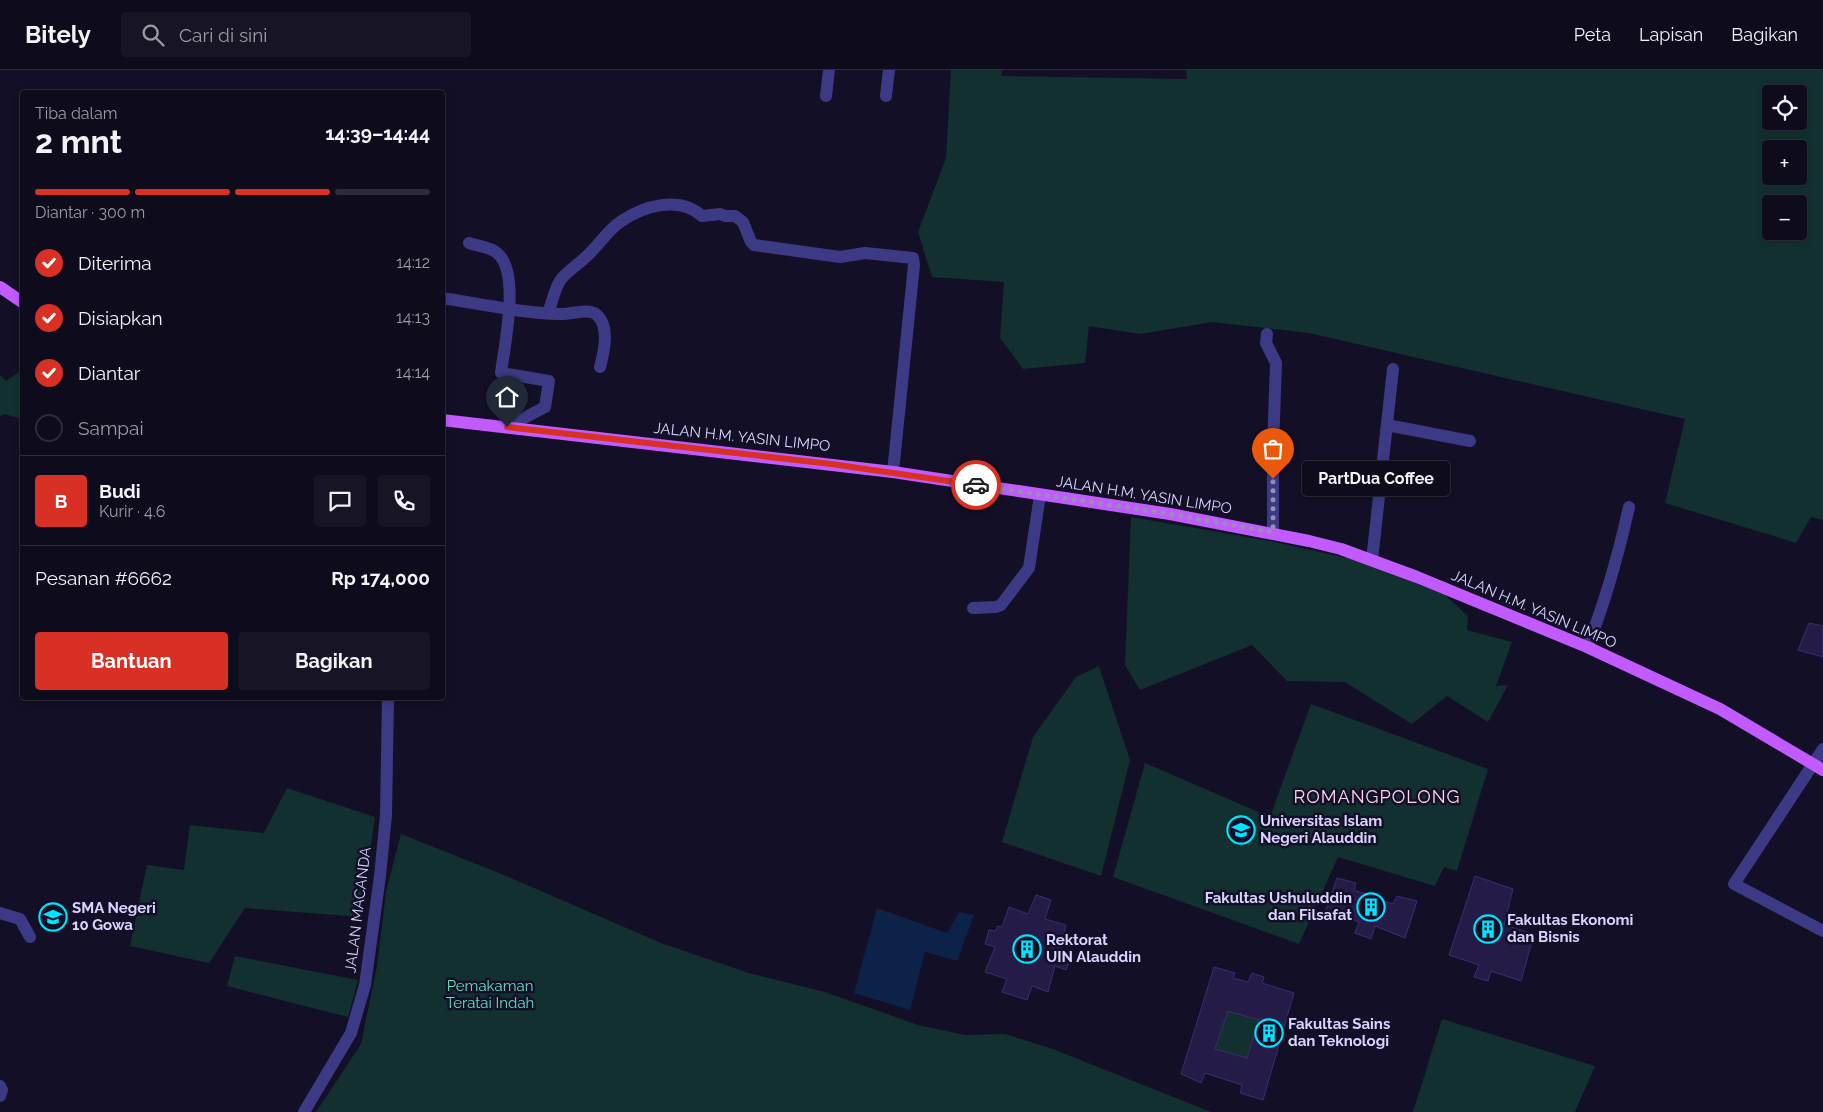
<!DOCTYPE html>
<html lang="id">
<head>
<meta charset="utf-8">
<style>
	:root { --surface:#0e0b1c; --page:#171425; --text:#f1f3f6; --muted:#9b9ba3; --line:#2e2b3b; --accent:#d93025 }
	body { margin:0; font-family:Raleway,sans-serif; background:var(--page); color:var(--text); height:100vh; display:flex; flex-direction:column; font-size:19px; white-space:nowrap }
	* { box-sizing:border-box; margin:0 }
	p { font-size:16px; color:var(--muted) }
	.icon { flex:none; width:28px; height:28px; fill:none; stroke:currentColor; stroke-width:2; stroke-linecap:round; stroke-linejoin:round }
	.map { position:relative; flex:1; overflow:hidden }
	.details { position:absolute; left:20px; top:20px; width:425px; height:610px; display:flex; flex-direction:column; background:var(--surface); border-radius:5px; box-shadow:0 2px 8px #0003,0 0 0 1px var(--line) }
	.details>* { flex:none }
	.fabs { position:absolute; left:1762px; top:15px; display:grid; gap:10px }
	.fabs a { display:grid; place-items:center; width:45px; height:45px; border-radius:5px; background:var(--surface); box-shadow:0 2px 8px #0003,0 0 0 1px var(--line); font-size:25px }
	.pin { position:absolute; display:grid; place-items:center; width:42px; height:42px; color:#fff; margin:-51px -21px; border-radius:50% 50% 50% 0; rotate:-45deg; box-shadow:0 0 5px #0007 }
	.pin .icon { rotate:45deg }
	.courier { position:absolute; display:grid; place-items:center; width:50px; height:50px; margin:-25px; border:4px solid #d93025; border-radius:50%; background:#fff; color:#222; box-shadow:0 1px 6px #0007 }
	.bubble { position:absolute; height:35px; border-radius:5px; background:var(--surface); box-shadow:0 2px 8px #0003,0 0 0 1px var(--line); font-size:16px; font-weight:700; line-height:35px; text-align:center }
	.headline em { font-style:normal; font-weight:700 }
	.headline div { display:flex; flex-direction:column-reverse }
	.headline { display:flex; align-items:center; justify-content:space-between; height:85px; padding:0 15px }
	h1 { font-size:32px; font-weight:700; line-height:38px }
	.bar { display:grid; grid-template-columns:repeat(4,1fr); gap:8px 5px; align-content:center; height:60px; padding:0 15px }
	.bar i { height:6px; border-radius:4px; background:var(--line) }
	.bar .current { background:var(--accent) }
	.bar p { grid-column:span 4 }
	.line { display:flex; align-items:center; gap:12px; padding:0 15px; border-top:1px solid var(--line) }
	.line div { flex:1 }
	.round { display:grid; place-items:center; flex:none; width:52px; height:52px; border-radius:5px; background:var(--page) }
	ol { padding:0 15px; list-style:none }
	li { display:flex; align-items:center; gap:15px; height:55px }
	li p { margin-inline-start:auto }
	li .icon { padding:5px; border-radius:50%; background:var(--accent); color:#fff; stroke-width:4 }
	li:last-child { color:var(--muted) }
	li i { width:28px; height:28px; border:2px solid var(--line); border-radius:50% }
	.button { display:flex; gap:10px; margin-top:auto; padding:10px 15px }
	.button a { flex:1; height:58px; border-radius:5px; background:var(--accent); color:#fff; font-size:20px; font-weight:700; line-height:58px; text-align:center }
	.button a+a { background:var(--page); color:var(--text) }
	header { display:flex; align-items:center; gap:30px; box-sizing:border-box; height:70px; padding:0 25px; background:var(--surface); border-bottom:1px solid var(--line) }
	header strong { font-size:24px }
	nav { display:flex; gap:28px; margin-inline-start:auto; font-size:18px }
	.search { width:350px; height:45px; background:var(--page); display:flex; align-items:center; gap:12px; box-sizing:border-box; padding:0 18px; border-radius:5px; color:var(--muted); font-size:19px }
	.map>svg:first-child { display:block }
	.green { fill:#12302f; fill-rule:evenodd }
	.water { fill:#0c2248 }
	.building { fill:#241b47; stroke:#3b2d73; fill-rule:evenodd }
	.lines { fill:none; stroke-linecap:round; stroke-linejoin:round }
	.minor { stroke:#3d3a85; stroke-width:12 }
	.tertiary { stroke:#3d3a85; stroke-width:12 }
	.primary { stroke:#c25bff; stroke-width:12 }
	.done { stroke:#948fb3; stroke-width:5; stroke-dasharray:0 9 }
	.route { stroke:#d93025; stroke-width:6 }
	.labels { text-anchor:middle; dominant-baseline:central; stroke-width:5; stroke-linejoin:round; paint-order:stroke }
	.street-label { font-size:15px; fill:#d9d4ff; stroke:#130f26 }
	.poi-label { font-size:15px; font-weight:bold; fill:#d9d4ff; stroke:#130f26; text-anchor:start }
	.park-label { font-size:15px; fill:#5fe0c0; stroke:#130f26 }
	.quarter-label { font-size:18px; letter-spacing:1px; fill:#ffd6f0; stroke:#130f26 }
</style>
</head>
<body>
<header>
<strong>Bitely</strong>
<div class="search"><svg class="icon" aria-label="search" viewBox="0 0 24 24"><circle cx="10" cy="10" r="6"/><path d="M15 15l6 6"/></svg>Cari di sini</div>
<nav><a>Peta</a><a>Lapisan</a><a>Bagikan</a></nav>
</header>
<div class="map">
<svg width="1823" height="1042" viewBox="0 0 1823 1042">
	<rect width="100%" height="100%" fill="#130f26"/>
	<!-- green -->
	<g class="green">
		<path d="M951 0H1002L1001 6 1187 9 1186 0H1823V450L1811 447 1796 473 1665 433 1685 349 1309 263 1212 252 1140 264 1089 256 1085 293 1023 299 1000 268 1004 212 932 207 918 162 946 88ZM1771 24H1799V51H1771ZM1771 79H1799V106H1771ZM1771 134H1799V161H1771Z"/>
		<polygon points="22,300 22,349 4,344 0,347 0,305 6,311"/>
		<polygon points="1131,447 1270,471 1356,490 1445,525 1468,546 1467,560 1512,572 1496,616 1508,615 1488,652 1447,626 1412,654 1345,612 1287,611 1252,575 1140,620 1125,595"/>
		<polygon points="1099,596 1130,690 1101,806 1002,772 1033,667 1076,607"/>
		<polygon points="1311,634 1488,699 1457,801 1444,797 1435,816 1338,787 1299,874 1113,807 1145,693 1270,747"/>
		<polygon points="287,718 375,747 361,847 245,838 209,893 130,876 147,795 184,800 190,755 264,763"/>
		<polygon points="401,764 504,805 661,873 749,903 825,922 918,955 965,965 1005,964 1053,979 1211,1042 316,1042 361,974 377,896 386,822"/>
		<polygon points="235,886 358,910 348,947 227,916"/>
		<polygon points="1230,936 1239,938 1238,944 1249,947 1261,944 1247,988 1215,979"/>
		<polygon points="1442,949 1595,996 1575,1042 1413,1042"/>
	</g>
	<!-- water -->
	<polygon class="water" points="877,838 947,863 959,842 974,845 957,891 925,882 910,940 854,923"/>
	<!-- building -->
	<g class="building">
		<polygon points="1809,553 1823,556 1823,587 1798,580"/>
		<polygon points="1475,806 1513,819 1504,855 1534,864 1521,911 1491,901 1488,911 1474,907 1479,895 1449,885"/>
		<polygon points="1337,808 1356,813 1354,820 1393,834 1397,826 1417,831 1405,868 1375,856 1371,869 1355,863 1359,852 1326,840"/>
		<polygon points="1036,825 1051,830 1045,849 1066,855 1059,882 1072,885 1066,900 1055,896 1048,922 1032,916 1027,930 1002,922 1007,909 985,902 995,877 985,874 989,860 995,861 998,856 1002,857 1009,837 1028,844"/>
		<path d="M1214 897 1235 903 1233 908 1248 912 1252 903 1264 907 1262 913 1294 923 1263 1030 1240 1023 1242 1015 1205 1003 1201 1013 1181 1004ZM1228 941 1259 950 1247 988 1215 979Z"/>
	</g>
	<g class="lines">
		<!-- minor -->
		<g class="minor">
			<polyline points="826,26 829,0"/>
			<polyline points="886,26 889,0"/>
			<path d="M469 173C478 176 490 177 497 183 521 202 504 277 501 303L549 311 545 337 507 357"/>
			<path d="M442 228C481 234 521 243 560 244 571 245 589 237 597 245 610 257 604 282 600 297"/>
			<path d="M548 243C552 233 555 216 562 208 569 200 580 193 588 185 599 175 608 160 620 152 643 136 679 125 702 146L720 144 725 146H735L743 152 751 172 754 175 840 187 865 183 913 188 914 195 893 402"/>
			<polyline points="1267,264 1266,273 1276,293 1273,377 1273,462"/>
			<polyline points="1387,355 1470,371"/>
			<polyline points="1372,490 1393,299"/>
			<polyline points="973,538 996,537 1001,535 1029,498 1040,425"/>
			<path d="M1587 577C1606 531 1618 486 1629 437"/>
			<polyline points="1823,679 1734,814 1823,861"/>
			<polyline points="0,843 20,849 30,867"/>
			<polyline points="0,1016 2,1020 0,1026"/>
		</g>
		<!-- tertiary -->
		<polyline class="tertiary" points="304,1042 351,963 365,915 380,806 386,745 388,628"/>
		<!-- primary -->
		<g class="primary">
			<polyline points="0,217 22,232"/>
			<polyline points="442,350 893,402 1170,444 1309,471 1341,479 1417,507 1587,577 1720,639 1823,700"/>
		</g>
	</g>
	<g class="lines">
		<!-- done -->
		<polyline class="done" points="976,415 1159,442 1273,462 1273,409"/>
		<!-- route -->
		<polyline class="route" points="507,357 831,394 976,415"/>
	</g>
	<!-- icons -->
	<defs>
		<g id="university-ring" transform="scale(1.4375)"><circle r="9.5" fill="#130f26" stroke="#00e5ff" stroke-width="1.5"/><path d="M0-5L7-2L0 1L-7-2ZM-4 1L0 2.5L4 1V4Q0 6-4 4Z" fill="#00e5ff"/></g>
		<g id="building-ring" transform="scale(1.4375)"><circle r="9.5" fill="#130f26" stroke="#00e5ff" stroke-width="1.5"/><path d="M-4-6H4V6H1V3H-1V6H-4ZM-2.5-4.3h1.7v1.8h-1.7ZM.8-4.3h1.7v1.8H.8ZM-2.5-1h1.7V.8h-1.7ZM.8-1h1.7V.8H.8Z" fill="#00e5ff"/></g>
		<g id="school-ring" transform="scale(1.4375)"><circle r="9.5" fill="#130f26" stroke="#00e5ff" stroke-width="1.5"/><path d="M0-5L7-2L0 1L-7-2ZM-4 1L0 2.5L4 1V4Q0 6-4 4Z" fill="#00e5ff"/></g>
	</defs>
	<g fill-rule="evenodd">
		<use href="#university-ring" x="1241" y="760"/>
		<use href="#building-ring" x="1371" y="837"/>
		<use href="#school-ring" x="53" y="847"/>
		<use href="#building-ring" x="1488" y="859"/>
		<use href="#building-ring" x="1027" y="879"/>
		<use href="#building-ring" x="1269" y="963"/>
	</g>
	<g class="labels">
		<!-- street labels -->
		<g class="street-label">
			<text transform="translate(742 367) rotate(6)">JALAN H.M. YASIN LIMPO</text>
			<text transform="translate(1144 425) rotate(9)">JALAN H.M. YASIN LIMPO</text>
			<text transform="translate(1534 539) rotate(23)">JALAN H.M. YASIN LIMPO</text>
			<text transform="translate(358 840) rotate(-83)">JALAN MACANDA</text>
		</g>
		<!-- poi labels -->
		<g class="poi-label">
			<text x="1260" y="751">Universitas Islam<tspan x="1260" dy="17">Negeri Alauddin</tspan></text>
			<text x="1352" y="828" text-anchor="end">Fakultas Ushuluddin<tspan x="1352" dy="17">dan Filsafat</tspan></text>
			<text x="72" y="838">SMA Negeri<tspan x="72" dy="17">10 Gowa</tspan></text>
			<text x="1507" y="850">Fakultas Ekonomi<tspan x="1507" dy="17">dan Bisnis</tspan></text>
			<text x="1046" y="870">Rektorat<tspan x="1046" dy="17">UIN Alauddin</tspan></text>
			<text x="1288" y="954">Fakultas Sains<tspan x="1288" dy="17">dan Teknologi</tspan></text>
		</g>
		<!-- park labels -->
		<g class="park-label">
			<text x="490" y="916">Pemakaman<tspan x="490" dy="17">Teratai Indah</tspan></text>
		</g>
		<!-- quarter labels -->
		<g class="quarter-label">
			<text x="1377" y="726">ROMANGPOLONG</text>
		</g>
	</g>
</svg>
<div class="fabs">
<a><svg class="icon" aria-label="locate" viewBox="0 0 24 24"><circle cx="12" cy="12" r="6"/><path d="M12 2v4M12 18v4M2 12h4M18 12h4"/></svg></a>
<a>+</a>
<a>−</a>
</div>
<div class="pin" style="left:1273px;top:409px;background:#ea580c"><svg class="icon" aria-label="bag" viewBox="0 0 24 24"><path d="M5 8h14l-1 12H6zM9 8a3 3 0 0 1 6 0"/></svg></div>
<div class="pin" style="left:507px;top:357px;background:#1f2937"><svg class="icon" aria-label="home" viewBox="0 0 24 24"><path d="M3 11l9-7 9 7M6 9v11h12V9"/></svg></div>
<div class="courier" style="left:976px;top:415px"><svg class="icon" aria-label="car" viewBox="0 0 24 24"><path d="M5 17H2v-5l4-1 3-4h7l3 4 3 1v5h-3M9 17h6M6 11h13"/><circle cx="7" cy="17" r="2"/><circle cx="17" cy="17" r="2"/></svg></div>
<div class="bubble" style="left:1302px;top:391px;width:148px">PartDua Coffee</div>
<section class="details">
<div class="headline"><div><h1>2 mnt</h1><p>Tiba dalam</p></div><em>14:39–14:44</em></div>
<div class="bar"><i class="current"></i><i class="current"></i><i class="current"></i><i></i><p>Diantar · 300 m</p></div>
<ol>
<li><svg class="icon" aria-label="check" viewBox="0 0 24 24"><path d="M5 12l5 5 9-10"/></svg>Diterima<p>14:12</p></li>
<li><svg class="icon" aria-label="check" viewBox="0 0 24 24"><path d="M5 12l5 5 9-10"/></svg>Disiapkan<p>14:13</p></li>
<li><svg class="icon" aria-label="check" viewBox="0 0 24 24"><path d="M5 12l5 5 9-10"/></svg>Diantar<p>14:14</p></li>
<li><i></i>Sampai</li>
</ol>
<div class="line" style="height:90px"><b class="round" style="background:var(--accent);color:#fff">B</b><div><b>Budi</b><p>Kurir · 4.6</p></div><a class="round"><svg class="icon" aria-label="chat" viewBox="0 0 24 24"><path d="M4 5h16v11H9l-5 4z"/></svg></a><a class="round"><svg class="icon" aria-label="phone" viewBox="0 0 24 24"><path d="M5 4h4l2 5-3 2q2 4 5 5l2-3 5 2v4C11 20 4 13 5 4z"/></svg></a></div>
<div class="line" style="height:65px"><div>Pesanan #6662</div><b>Rp 174,000</b></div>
<div class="button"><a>Bantuan</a><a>Bagikan</a></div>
</section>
</div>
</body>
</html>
